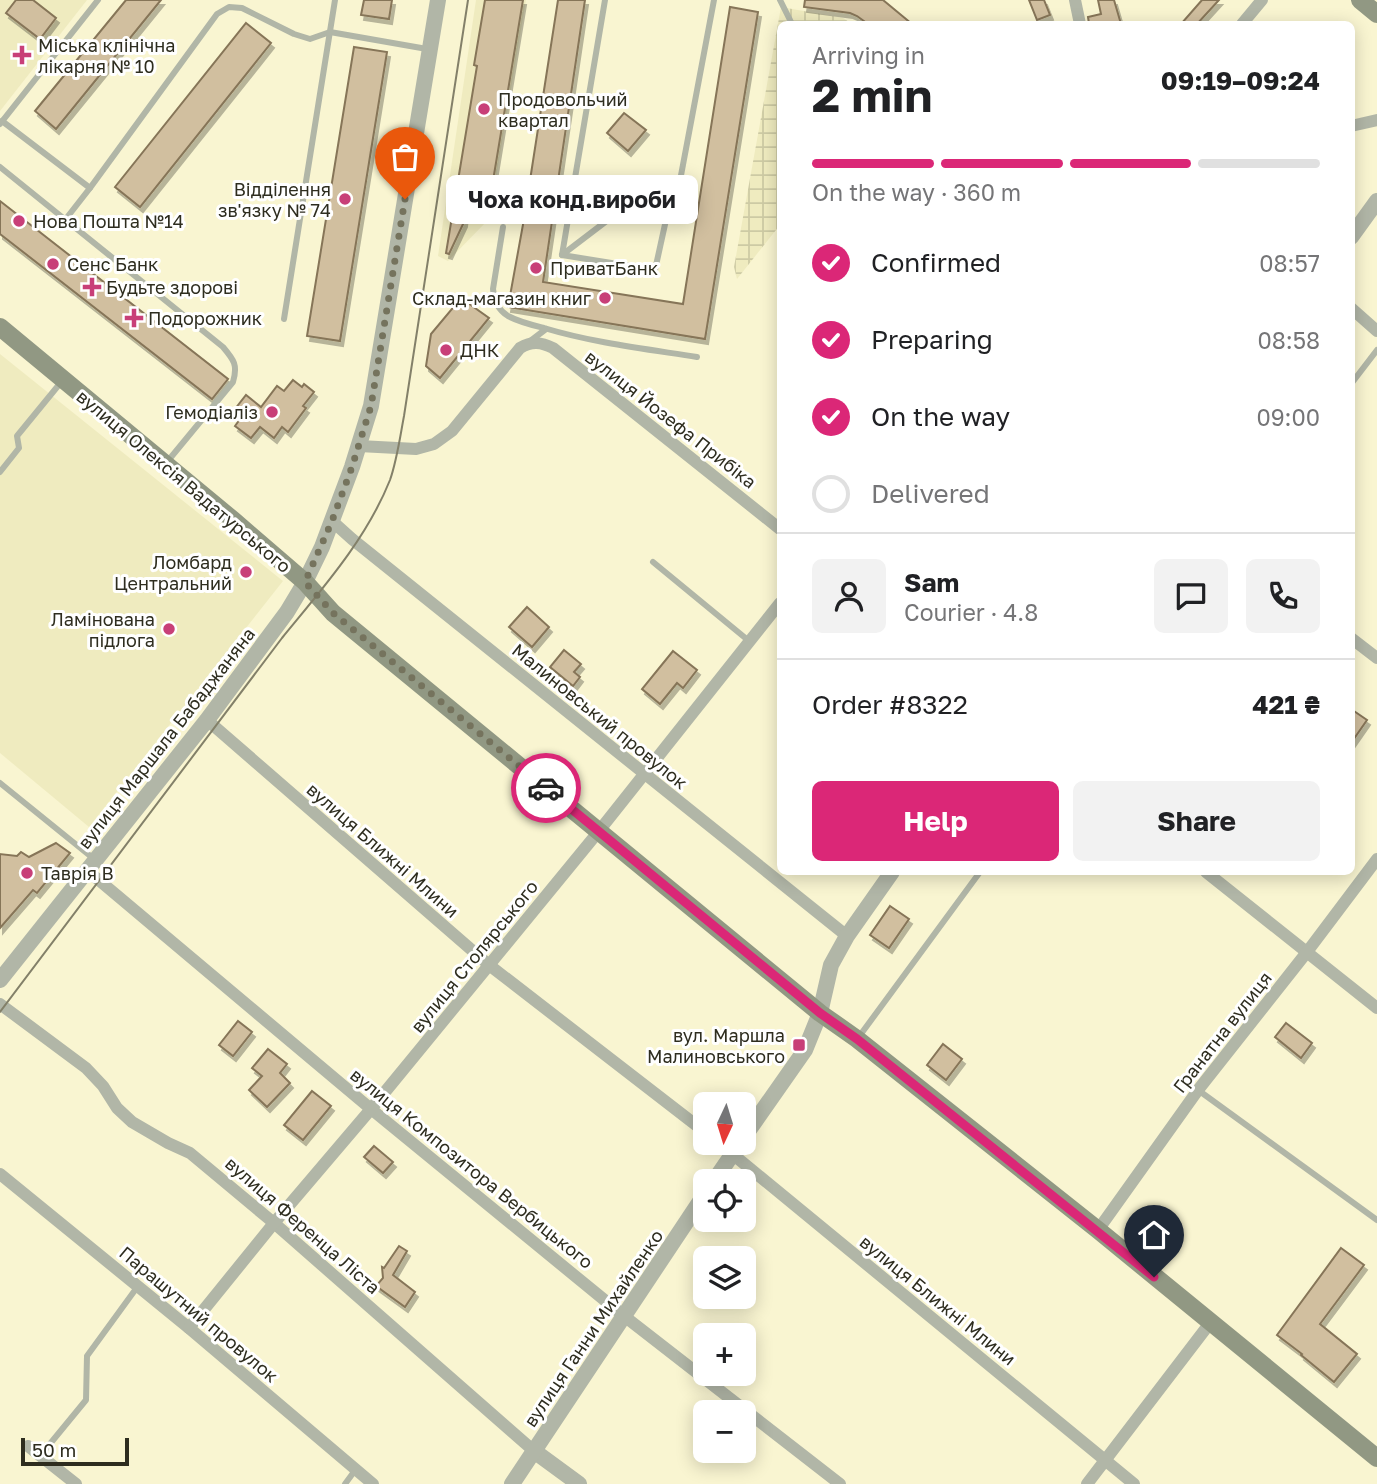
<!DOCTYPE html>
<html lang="en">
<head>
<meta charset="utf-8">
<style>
	:root { --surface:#fff; --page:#f2f2f2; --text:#202124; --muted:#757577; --line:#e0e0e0; --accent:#db2777 }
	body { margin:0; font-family:"Golos Text",sans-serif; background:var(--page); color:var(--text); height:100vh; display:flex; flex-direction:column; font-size:26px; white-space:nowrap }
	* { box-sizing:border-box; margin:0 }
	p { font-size:23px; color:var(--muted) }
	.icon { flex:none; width:38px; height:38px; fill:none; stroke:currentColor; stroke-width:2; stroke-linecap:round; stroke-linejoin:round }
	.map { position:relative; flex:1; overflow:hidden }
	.sheet { position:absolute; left:777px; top:21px; width:578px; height:854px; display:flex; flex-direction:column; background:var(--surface); border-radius:10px; box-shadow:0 4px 18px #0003 }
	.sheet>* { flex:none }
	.needle { width:46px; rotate:184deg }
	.fabs { position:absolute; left:693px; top:1092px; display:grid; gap:14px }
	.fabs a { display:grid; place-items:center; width:63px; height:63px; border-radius:10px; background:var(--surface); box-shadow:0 4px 18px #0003; font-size:35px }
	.scale { position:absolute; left:21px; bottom:18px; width:108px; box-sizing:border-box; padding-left:7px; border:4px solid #2e2d1f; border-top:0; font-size:19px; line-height:24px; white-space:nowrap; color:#2e2d1f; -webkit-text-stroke:5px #fff; paint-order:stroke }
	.pin { position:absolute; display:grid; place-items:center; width:60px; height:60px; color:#fff; margin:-72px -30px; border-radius:50% 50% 50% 0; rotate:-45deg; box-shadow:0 0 7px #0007 }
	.pin .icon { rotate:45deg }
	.courier { position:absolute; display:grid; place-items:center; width:70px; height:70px; margin:-35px; border:5px solid #db2777; border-radius:50%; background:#fff; color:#222; box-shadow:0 2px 9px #0007 }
	.bubble { position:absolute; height:49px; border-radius:10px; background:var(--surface); box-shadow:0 4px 18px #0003; font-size:23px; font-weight:700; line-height:49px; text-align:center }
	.overview em { font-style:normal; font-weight:700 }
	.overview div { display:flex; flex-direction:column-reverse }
	.overview { display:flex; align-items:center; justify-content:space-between; height:119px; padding:0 35px }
	h1 { font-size:46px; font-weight:700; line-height:52px }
	.bar { display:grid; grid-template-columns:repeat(4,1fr); gap:10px 7px; align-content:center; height:84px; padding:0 35px }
	.bar i { height:9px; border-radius:5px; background:var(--line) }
	.bar .on { background:var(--accent) }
	.bar p { grid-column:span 4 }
	.line { display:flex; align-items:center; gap:18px; padding:0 35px; border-top:2px solid var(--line) }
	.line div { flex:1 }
	.round { display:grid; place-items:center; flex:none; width:74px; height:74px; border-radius:10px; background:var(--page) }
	ol { padding:0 35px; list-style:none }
	li { display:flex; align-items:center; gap:21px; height:77px }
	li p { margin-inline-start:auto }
	li .icon { padding:7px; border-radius:50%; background:var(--accent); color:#fff; stroke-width:4 }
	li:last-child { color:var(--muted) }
	li i { width:38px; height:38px; border:4px solid var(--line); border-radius:50% }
	.button { display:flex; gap:14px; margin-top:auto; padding:14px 35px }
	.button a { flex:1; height:80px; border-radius:10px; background:var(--accent); color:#fff; font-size:28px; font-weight:700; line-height:80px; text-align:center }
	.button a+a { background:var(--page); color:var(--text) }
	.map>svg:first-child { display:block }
	.built { fill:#efebbf }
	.industrial { fill:url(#industrial-grid) }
	.building { fill:#d1bf9f; stroke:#867558; stroke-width:2; filter:url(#shadow) }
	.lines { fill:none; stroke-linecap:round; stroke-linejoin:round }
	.service { stroke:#b1b6a7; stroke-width:6 }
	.minor { stroke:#b1b6a7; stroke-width:12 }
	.tertiary { stroke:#b1b6a7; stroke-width:16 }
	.secondary { stroke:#919883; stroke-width:18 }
	.tram { stroke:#838069; stroke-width:2 }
	.done { stroke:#75735d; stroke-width:7; stroke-dasharray:0 12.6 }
	.route { stroke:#db2777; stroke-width:9 }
	.poi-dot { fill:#c83f78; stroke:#fff; stroke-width:2.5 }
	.labels { text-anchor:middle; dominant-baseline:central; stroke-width:6; stroke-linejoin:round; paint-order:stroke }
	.poi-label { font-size:18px; fill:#2e2d1f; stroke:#fff; text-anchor:start }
	.street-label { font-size:18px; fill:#2e2d1f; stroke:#fff }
</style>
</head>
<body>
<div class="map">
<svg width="1377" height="1484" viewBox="0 0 1377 1484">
	<defs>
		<pattern id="industrial-grid" width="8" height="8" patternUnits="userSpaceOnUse" patternTransform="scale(1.75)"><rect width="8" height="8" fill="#efebbf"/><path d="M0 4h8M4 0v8" fill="none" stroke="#cdcaa4"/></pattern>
		<filter id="shadow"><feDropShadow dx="3" dy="5" stdDeviation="0" flood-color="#0004"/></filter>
	</defs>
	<rect width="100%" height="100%" fill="#f9f5d1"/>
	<!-- built -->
	<g class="built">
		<polygon points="0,0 87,0 0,111"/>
		<polygon points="476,0 526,0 489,219 448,261 438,256"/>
		<polygon points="0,354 283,581 89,827 0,753"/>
	</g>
	<!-- industrial -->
	<polygon class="industrial" points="781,7 843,18 852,24 780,24 780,225 737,279 734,267"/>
	<!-- building -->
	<g class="building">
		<polygon points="16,0 33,0 56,18 40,39 6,13"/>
		<polygon points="126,0 161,0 56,129 35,111"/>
		<polygon points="364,0 392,0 389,19 361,15"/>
		<polygon points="485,0 523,0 489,205 466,202 464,222 449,254 446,253 477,66 474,65"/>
		<polygon points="558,0 585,0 543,282 683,304 730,7 758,12 705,339 508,307 524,219"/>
		<polygon points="805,0 883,0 912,24 868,24 857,16 850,13 804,7"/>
		<polygon points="1029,0 1044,0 1050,15 1037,20"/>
		<polygon points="1098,0 1114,0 1121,24 1089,24 1088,17 1101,14"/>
		<polygon points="1202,0 1219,0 1197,24 1181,24"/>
		<polygon points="246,23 271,43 140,207 115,187"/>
		<polygon points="354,47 387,52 340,341 307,336"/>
		<polygon points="624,113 646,130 628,151 607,133"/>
		<polygon points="0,201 228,379 212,399 0,234"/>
		<polygon points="461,298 489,318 440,378 426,366 431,334"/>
		<polygon points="293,380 302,387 304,384 314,392 303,406 306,408 288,432 282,427 274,438 260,427 251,438 235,426 243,415 235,409 246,395 261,407 277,386 284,391"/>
		<polygon points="527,607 549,627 532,647 509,627"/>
		<polygon points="564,650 581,664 574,672 580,677 573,686 550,667"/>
		<polygon points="673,651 697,670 683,688 677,683 660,704 642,689"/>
		<polygon points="1351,709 1367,720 1351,743"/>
		<polygon points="56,843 70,853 37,893 33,890 0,928 0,854 17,856 21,852 29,857"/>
		<polygon points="890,906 909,919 889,948 870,935"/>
		<polygon points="238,1021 252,1032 233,1056 219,1045"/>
		<polygon points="1286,1023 1312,1043 1301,1058 1275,1037"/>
		<polygon points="943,1044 962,1059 946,1080 927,1065"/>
		<polygon points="268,1049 287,1064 280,1073 290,1083 267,1107 249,1090 262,1076 252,1068"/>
		<polygon points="312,1091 331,1106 303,1140 284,1125"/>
		<polygon points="374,1146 393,1162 383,1173 364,1157"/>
		<polygon points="399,1246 407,1251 393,1275 415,1292 405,1307 376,1286 383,1278 382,1267 384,1268"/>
		<polygon points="1341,1248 1364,1265 1320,1324 1357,1354 1334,1382 1301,1355 1302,1354 1277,1335"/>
	</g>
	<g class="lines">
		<!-- service -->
		<g class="service">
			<polyline points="780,0 792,24"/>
			<polyline points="2,121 90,188"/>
			<polyline points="0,124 98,0"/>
			<path d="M0 167 223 347C234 360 238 365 233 382L167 462"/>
			<polyline points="65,220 90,188 217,14 229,7 242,8 294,34 310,39 330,32 427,49"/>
			<path d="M503 227 493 289C494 301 498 310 508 316 519 322 532 325 544 328 594 343 646 349 697 357"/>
			<polyline points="562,255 655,270 671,197 679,186 714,0"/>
			<polyline points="562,255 605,0"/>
			<polyline points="562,255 642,194 671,197"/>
			<polyline points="284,319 335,0"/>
			<polyline points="529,342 546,329"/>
			<polyline points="1351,384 1377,350"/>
			<polyline points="0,472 19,448 17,436 62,381"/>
			<polyline points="653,562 749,641"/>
			<polyline points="0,783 94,859"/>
			<polyline points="858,1038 980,872"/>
			<polyline points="1198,1090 1377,1220"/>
			<polyline points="40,1456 86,1400 87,1356 138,1286"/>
			<polyline points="345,1484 356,1469"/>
		</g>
		<!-- minor -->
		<g class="minor">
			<polyline points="1075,0 1080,24"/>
			<polyline points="1242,24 1262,0"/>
			<polyline points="1351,126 1377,120"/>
			<polyline points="1351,308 1377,331"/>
			<path d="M359 446 416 449 434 444 452 431 520 348C532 341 541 342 553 348L780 529"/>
			<polyline points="332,521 352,539 847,936"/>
			<polyline points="1351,638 1377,658"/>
			<polyline points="207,720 489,965 705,1132"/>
			<polyline points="88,871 371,1109 624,1316 840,1484"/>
			<polyline points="1206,872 1377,1008"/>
			<polyline points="0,1004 86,1068 103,1086 117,1108 132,1122 168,1143 190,1153 274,1223 534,1451"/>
			<polyline points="719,1143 1134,1484"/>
			<polyline points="0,1174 189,1328 373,1484"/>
			<polyline points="1098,1230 1198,1090 1307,952 1377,859"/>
			<polyline points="189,1328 274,1223 371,1109 599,831 780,603"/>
			<polyline points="28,1446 76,1484"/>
			<polyline points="1087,1484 1210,1323"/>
		</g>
		<!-- tertiary -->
		<g class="tertiary">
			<polyline points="1351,237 1377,201"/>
			<polyline points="0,980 207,720 287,612 305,582 322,547 352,467 371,406 438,0"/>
			<polyline points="744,1137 805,1050 820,1013 831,965 847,936 892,872"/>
			<polyline points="714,1181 740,1143"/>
			<polyline points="534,1451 579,1484"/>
			<polyline points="512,1484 705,1194"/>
		</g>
		<!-- secondary -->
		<g class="secondary">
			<polyline points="1360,0 1377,14"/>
			<polyline points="0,327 233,520 305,582 333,613 820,1013 857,1039 1098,1230 1377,1458"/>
		</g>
		<!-- tram -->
		<path class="tram" d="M0 1012 282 638C322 589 366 540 390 480 397 460 400 437 404 416L468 0"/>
	</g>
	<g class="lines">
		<!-- done -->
		<polyline class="done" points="405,199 371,406 352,467 332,521 305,582 333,613 546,788"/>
		<!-- route -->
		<polyline class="route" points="546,788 820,1013 857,1039 1154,1277"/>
	</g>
	<!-- markers -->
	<g class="poi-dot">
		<path d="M18.5 44.5h7v7h7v7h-7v7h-7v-7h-7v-7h7z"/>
		<circle cx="484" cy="109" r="7"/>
		<circle cx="345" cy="199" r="7"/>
		<circle cx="19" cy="221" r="7"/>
		<circle cx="53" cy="264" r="7"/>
		<circle cx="536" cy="268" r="7"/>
		<path d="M88.5 276.5h7v7h7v7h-7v7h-7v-7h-7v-7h7z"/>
		<circle cx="605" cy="298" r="7"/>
		<path d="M130.5 307.5h7v7h7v7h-7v7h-7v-7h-7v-7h7z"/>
		<circle cx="446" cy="350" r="7"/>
		<circle cx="272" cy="412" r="7"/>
		<circle cx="246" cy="572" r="7"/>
		<circle cx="169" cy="629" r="7"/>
		<circle cx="27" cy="873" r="7"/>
		<rect x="792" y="1038" width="14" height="14" rx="3.5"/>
	</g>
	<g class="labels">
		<!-- poi labels -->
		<g class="poi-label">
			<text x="38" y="45">Міська клінічна<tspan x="38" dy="21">лікарня № 10</tspan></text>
			<text x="498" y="99">Продовольчий<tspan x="498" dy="21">квартал</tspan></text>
			<text x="331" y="189" text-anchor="end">Відділення<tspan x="331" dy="21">зв'язку № 74</tspan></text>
			<text x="33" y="221">Нова Пошта №14</text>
			<text x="67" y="264">Сенс Банк</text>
			<text x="550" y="268">ПриватБанк</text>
			<text x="106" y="287">Будьте здорові</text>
			<text x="591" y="298" text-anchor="end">Склад-магазин книг</text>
			<text x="148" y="318">Подорожник</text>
			<text x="460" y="350">ДНК</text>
			<text x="258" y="412" text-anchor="end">Гемодіаліз</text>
			<text x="232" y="562" text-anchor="end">Ломбард<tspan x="232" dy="21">Центральний</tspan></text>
			<text x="155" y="619" text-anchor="end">Ламінована<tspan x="155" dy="21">підлога</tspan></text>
			<text x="41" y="873">Таврія В</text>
			<text x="785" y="1035" text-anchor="end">вул. Маршла<tspan x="785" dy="21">Малиновського</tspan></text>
		</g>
		<!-- street labels -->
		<g class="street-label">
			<text transform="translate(671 419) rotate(38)">вулиця Йозефа Прибіка</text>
			<text transform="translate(184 481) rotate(40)">вулиця Олексія Вадатурського</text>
			<text transform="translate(600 716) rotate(39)">Малиновський провулок</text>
			<text transform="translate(166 738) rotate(-52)">вулиця Маршала Бабаджаняна</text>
			<text transform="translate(383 850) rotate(41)">вулиця Ближні Млини</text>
			<text transform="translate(474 956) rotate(-51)">вулиця Столярського</text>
			<text transform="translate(1222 1032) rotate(-52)">Гранатна вулиця</text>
			<text transform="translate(472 1168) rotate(39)">вулиця Композитора Вербицького</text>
			<text transform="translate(303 1225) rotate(41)">вулиця Ференца Ліста</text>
			<text transform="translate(938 1300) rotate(39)">вулиця Ближні Млини</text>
			<text transform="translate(199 1314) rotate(40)">Парашутний провулок</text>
			<text transform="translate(593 1328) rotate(-56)">вулиця Ганни Михайленко</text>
		</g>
	</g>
</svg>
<div class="fabs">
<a><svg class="needle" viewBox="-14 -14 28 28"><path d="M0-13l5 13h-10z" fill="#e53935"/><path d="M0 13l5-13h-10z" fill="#757577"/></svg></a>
<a><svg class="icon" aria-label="locate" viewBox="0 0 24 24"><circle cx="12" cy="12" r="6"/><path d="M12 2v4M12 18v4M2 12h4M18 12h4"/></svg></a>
<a><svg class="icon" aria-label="layers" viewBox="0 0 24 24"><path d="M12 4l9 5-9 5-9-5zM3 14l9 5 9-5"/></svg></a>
<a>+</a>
<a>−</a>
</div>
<div class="scale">50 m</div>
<div class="pin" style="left:405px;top:199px;background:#ea580c"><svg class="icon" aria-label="bag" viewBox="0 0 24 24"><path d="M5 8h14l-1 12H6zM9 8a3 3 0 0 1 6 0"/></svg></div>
<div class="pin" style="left:1154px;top:1277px;background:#1f2937"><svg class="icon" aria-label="home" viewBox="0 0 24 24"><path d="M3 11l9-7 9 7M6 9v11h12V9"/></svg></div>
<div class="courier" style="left:546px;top:788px"><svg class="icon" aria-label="car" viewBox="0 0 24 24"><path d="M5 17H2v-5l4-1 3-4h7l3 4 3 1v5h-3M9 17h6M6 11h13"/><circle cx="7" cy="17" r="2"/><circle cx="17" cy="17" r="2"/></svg></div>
<div class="bubble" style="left:446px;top:175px;width:252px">Чоха конд.вироби</div>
<section class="sheet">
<div class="overview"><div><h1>2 min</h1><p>Arriving in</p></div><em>09:19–09:24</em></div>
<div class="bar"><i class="on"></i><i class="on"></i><i class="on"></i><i></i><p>On the way · 360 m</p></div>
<ol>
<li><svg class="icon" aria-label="check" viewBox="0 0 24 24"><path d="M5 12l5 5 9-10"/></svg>Confirmed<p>08:57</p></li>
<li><svg class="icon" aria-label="check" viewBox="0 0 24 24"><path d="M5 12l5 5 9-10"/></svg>Preparing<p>08:58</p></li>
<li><svg class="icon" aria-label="check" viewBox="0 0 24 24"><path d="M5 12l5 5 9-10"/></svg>On the way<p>09:00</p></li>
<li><i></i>Delivered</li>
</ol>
<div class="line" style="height:126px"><a class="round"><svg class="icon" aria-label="person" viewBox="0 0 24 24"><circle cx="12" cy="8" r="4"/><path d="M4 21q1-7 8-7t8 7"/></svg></a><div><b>Sam</b><p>Courier · 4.8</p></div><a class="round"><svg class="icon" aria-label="chat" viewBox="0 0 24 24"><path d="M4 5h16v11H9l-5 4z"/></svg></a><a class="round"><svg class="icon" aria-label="phone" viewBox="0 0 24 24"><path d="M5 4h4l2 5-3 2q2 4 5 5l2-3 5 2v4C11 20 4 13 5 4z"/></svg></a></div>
<div class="line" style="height:91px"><div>Order #8322</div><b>421 ₴</b></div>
<div class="button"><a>Help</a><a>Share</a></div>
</section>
</div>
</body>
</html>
